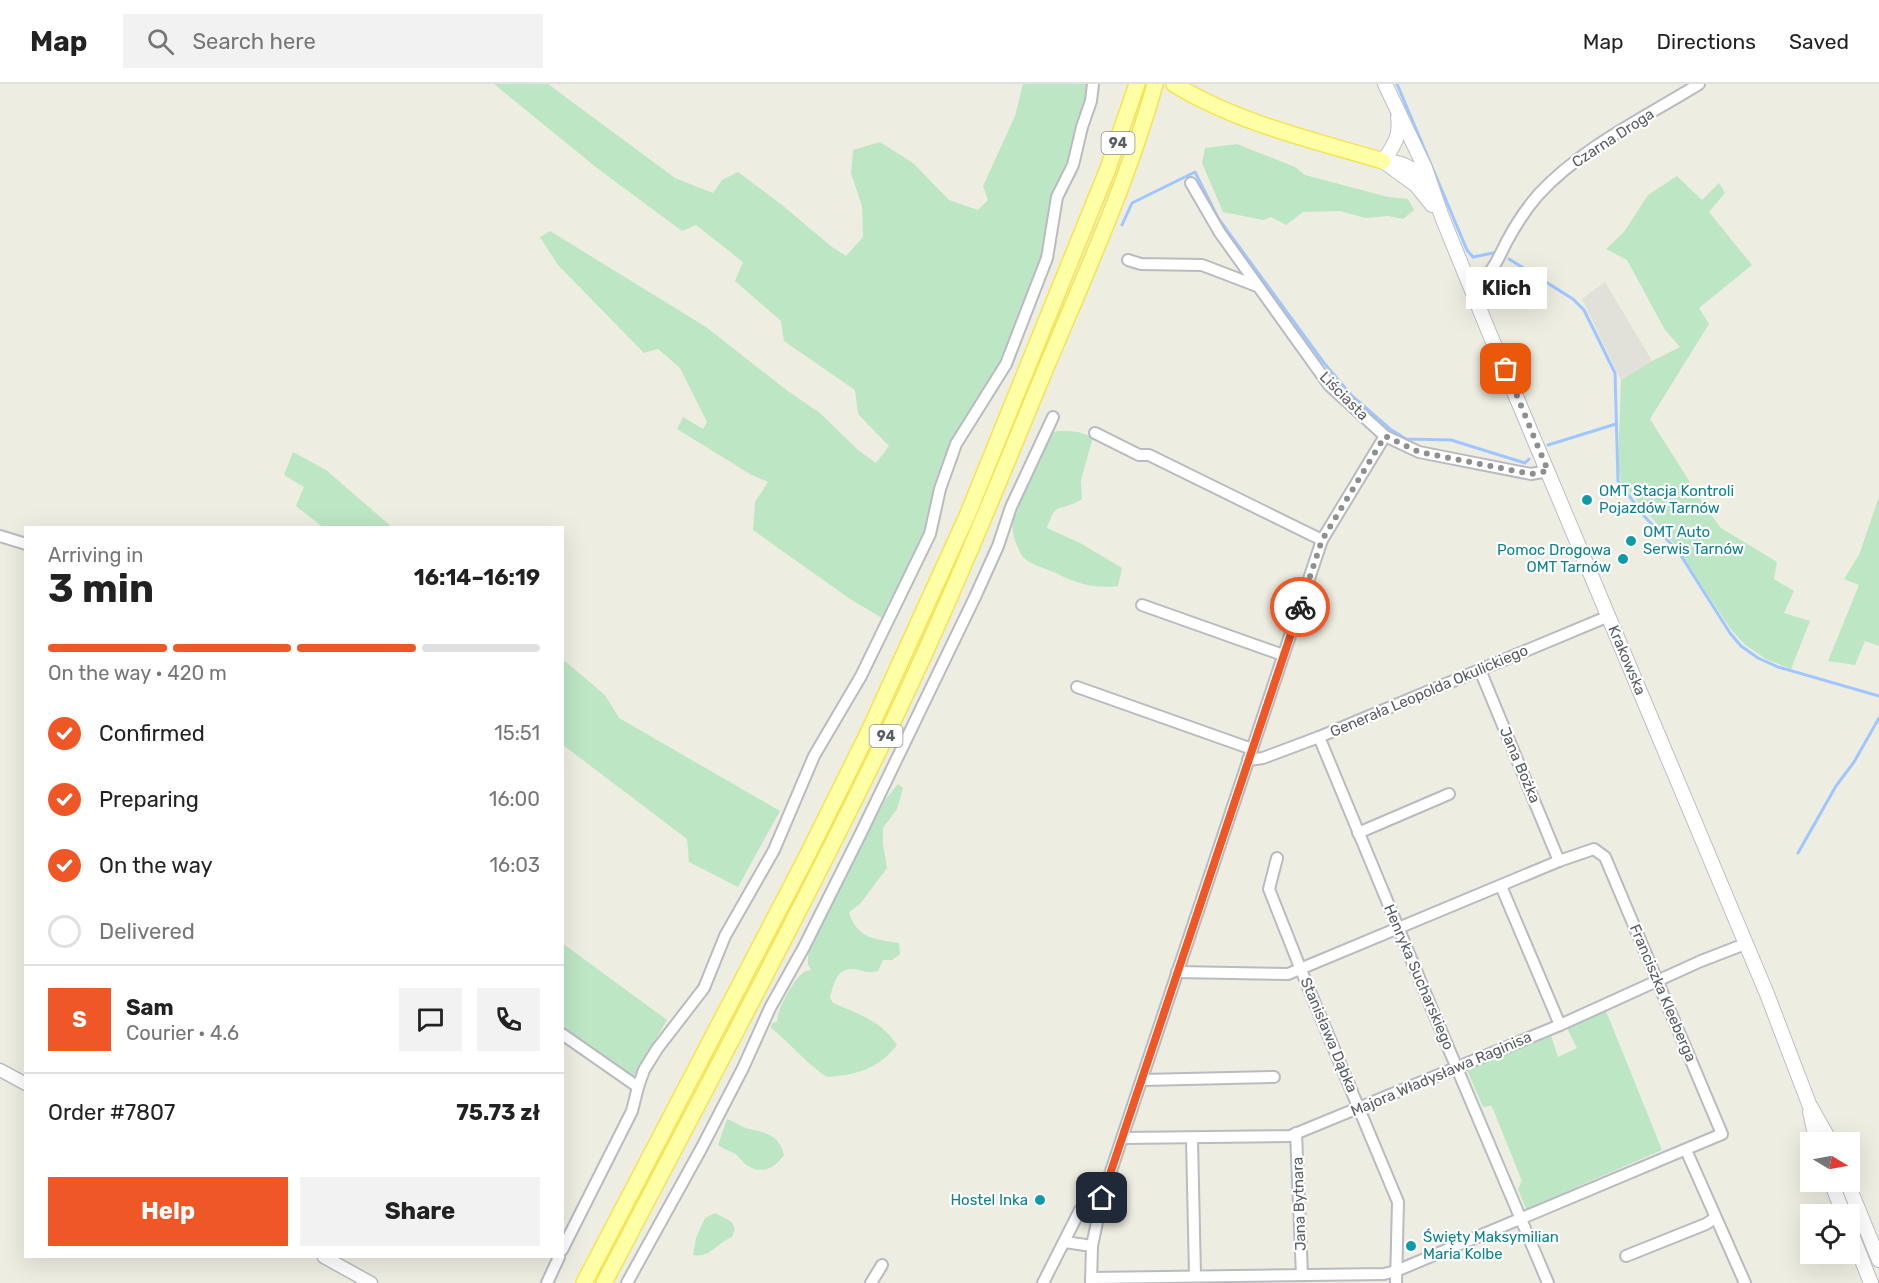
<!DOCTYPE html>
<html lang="en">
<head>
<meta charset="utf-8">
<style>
	:root { --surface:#fff; --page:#f2f2f2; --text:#222; --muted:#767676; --line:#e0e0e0; --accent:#ef5726 }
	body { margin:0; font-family:Rubik,sans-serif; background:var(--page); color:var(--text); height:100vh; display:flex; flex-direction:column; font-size:22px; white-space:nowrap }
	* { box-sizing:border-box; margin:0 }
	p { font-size:20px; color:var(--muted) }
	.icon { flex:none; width:33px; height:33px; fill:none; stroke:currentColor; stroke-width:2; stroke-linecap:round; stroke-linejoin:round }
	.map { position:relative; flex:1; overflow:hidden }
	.details { position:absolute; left:24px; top:442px; width:540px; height:732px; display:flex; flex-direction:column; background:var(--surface); border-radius:0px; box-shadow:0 6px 24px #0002 }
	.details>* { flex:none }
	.needle { width:39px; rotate:100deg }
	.controls { position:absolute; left:1800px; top:1048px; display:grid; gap:12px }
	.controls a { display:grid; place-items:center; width:60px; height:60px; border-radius:0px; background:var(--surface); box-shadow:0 6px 24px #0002; font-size:30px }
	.pin { position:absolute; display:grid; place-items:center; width:51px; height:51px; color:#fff; margin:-26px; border-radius:12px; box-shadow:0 3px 9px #0006 }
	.courier { position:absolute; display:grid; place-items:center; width:60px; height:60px; margin:-30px; border:4px solid #ef5726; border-radius:50%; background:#fff; color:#222; box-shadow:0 2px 8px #0007 }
	.bubble { position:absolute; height:42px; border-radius:0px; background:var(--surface); box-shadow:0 6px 24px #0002; font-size:20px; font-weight:700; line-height:42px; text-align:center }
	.head em { font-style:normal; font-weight:700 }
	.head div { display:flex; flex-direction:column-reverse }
	.head { display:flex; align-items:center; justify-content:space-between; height:102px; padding:0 24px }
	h1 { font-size:39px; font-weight:700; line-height:45px }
	.bar { display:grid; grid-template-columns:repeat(4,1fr); gap:9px 6px; align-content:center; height:72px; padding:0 24px }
	.bar i { height:8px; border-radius:4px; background:var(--line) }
	.bar .active { background:var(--accent) }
	.bar p { grid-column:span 4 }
	.line { display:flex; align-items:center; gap:15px; padding:0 24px; border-top:2px solid var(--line) }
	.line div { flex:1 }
	.round { display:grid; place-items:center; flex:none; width:63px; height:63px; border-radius:0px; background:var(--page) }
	ol { padding:0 24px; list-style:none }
	li { display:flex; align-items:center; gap:18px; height:66px }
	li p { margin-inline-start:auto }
	li .icon { padding:6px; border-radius:50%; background:var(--accent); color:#fff; stroke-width:4 }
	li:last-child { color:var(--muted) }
	li i { width:33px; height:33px; border:3px solid var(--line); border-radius:50% }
	.button { display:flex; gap:12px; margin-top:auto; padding:12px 24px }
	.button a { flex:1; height:69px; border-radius:0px; background:var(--accent); color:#fff; font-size:24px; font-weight:700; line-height:69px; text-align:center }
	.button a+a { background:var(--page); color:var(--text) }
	header { display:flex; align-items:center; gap:36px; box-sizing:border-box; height:84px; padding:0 30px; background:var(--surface); border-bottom:2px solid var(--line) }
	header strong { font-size:28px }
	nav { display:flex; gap:33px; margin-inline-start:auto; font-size:21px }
	.search { width:420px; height:54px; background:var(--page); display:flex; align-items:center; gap:15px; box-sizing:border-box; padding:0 21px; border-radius:0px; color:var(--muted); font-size:22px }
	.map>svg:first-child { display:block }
	.industrial { fill:#e1e0d9 }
	.green { fill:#bde6c4 }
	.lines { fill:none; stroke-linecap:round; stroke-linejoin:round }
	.stream { stroke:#a0c6ff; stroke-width:3 }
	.minor-casing { stroke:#b9bbc1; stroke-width:14 }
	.tertiary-casing { stroke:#b9bbc1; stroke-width:15 }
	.secondary-casing { stroke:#bcbec6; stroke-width:16 }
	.primary-casing { stroke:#f6e352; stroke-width:18 }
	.minor { stroke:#fff; stroke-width:10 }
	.tertiary { stroke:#fff; stroke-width:12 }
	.secondary { stroke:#fff; stroke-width:14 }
	.primary { stroke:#ffffa5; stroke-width:15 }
	.done { stroke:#8e8f8f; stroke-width:6; stroke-dasharray:0 10.8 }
	.route { stroke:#ef5726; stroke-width:8 }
	.culture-dot { fill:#0f9aa8; stroke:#fff; stroke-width:2 }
	.labels { text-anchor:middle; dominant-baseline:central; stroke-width:4.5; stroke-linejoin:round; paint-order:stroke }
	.shield { fill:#fff; stroke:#8c8e92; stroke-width:1.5 }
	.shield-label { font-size:14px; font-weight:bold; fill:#5a5d63 }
	.street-label { font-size:15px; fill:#5a5d63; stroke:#fff }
	.culture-label { font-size:15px; fill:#0d838f; stroke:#fff; text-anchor:start }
</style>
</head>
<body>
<header>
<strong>Map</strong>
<div class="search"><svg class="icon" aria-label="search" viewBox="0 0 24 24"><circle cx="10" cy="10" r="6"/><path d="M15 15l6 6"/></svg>Search here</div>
<nav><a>Map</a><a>Directions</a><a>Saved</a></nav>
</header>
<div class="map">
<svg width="1879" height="1199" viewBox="0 0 1879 1199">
	<rect width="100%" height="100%" fill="#eeede1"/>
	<!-- industrial -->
	<polygon class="industrial" points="1605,198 1652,277 1621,296 1582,215"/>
	<!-- green -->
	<g class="green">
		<polygon points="494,0 548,0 675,94 713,109 722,96 738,88 782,121 832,163 846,172 863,153 862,122 851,89 853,66 880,58 913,79 949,116 978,126 988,116 983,102 1015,32 1023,0 1096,0 1058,110 1046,172 1016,252 963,348 936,423 887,537 850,515 753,446 755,418 768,398 750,390 677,345 683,333 703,345 707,338 680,284 658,265 644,269 558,181 540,153 550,147 706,243 789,308 820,329 858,366 876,379 889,362 858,330 855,306 784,257 781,237 735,197 743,178 696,141 682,147 597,84"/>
		<polygon points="1237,60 1295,83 1305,91 1388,113 1408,115 1414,126 1403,135 1388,132 1365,134 1340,127 1303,128 1286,141 1271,133 1263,136 1223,128 1202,79 1205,64"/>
		<polygon points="1677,92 1702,116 1719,99 1725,109 1709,128 1752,181 1699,224 1709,240 1650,335 1708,427 1721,444 1777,478 1774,495 1794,507 1784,529 1810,537 1791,585 1766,575 1744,560 1730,544 1674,460 1621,398 1618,382 1621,296 1652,277 1680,263 1665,246 1627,176 1606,165 1624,148 1648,111"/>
		<path d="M1068 347 1078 348 1093 353 1081 396 1082 415C1060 429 1056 415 1047 444L1080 459 1122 484 1118 502C1095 505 1077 500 1056 489 1046 484 1026 480 1021 470 1016 461 1011 448 1013 439 1015 430 1047 354 1051 350 1055 346 1062 347 1068 347Z"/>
		<polygon points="293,368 326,386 393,444 324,444 296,422 304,403 284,391"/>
		<polygon points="1879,413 1879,562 1865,557 1855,581 1828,577 1859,501 1844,495 1859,471"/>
		<polygon points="563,577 566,578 605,611 619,634 780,727 738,803 689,778 687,755 563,661"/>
		<path d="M898 700 903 704 897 725 883 744V760L887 784 860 820 849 828C857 855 875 855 899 859L900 870 892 876H883L878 887C865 890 864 886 853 885 836 884 833 902 830 914L833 919C860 931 880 936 897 961 878 985 857 991 827 993 806 980 791 959 771 944L772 939 777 938C776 928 793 896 802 890 803 888 809 886 811 886L808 880V871L818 845 885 716Z"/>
		<polygon points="562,859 667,936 633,993 563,944"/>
		<polygon points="1606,927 1662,1066 1526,1125 1518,1105 1522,1097 1493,1025 1491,1022 1483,1023 1467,986 1551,951 1558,973 1577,964 1567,944"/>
		<path d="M727 1035C734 1037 741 1043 749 1045 766 1048 780 1052 784 1071 774 1085 760 1092 744 1079 741 1076 738 1071 734 1069 728 1066 723 1065 718 1061Z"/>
		<path d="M715 1129 732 1138 735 1145 732 1153C716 1160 710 1174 693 1171L696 1154 705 1134Z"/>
	</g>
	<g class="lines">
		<!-- stream -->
		<g class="stream">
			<polyline points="1397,0 1467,166 1473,173 1493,169"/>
			<polyline points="1122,141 1132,119 1195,88 1218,134 1324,279 1351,311 1390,345 1406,355 1451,356 1525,379 1529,375"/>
			<polyline points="1509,175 1573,215 1584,226 1615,289 1618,397 1645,433 1678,467 1730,549 1741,562 1758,574 1778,583 1879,612"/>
			<polyline points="1548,361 1616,340"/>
			<polyline points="1798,769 1836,702 1854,678 1879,634"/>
		</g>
		<!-- minor casing -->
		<g class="minor-casing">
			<g id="minor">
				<polyline points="1191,99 1220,149 1329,301 1385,352 1419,368 1531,390 1548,387"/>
				<polyline points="1128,176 1141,180 1202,181 1257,202"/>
				<path d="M1470 201C1492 194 1497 176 1507 157 1515 142 1526 125 1538 111 1582 63 1644 34 1699 0"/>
				<polyline points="1095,349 1139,371 1149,371 1322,456"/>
				<polyline points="0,452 26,460"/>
				<polyline points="1142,521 1283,571"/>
				<polyline points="1480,586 1559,777"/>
				<polyline points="1077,603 1252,665"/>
				<polyline points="1319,653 1434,930 1548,1199"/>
				<polyline points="1248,676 1263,674 1319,653 1609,532"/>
				<polyline points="1358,749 1449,710"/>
				<polyline points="1277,774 1269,805 1301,886 1398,1118 1396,1199"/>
				<polyline points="1501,802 1560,941"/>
				<polyline points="562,950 638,1003 632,1027 562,1166"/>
				<polyline points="1143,996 1274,993"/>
				<polyline points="638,1003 644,986 657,965 704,904 725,852 774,766 814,672 861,592 930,450 940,405 956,360 1006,280 1047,174 1057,113 1073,81 1082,43 1091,17 1093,0"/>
				<polyline points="1296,1049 1302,1191"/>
				<polyline points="1123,1054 1290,1052 1560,941 1701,877 1745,860"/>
				<polyline points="1192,1055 1195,1192"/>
				<polyline points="1686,1066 1745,1199"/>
				<polyline points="1065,1158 1092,1162"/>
				<polyline points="1626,1172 1706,1140 1715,1134"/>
				<polyline points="1091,1194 1384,1190 1396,1187 1722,1050 1605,773 1594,765 1559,777 1288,890 1177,888"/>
				<polyline points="547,1199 559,1173"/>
				<polyline points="627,1199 701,1065 743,984 770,924 804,863 861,749 975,513 998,462 1011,423 1053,333"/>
				<polyline points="871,1199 882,1181"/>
				<polyline points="1043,1199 1080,1126 1099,1127"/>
				<polyline points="1091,1199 1092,1162 1102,1114 1322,456 1385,352"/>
			</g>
		</g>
		<!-- tertiary casing -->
		<g class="tertiary-casing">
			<g id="tertiary">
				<polyline points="0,986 26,1000"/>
				<polyline points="324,1173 371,1199"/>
			</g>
		</g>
		<!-- secondary casing -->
		<g class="secondary-casing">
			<g id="secondary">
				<polyline points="1385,0 1425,84 1442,133 1486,241 1767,910 1809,1020 1831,1059"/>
				<polyline points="1383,77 1416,101 1432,121"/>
				<path d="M1383 77C1394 62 1401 51 1398 33"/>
				<path d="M1387 77C1406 79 1417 87 1429 101"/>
				<polyline points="1810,1028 1817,1059"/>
				<polyline points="1831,1098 1844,1131"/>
				<polyline points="1847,1098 1879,1176"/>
				<polyline points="1850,1146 1871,1199"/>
			</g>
		</g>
		<!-- primary casing -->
		<g class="primary-casing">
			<g id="primary">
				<path d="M1174 0C1237 39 1313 56 1383 77"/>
				<polyline points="584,1199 806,774 869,647 967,432 1107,87 1137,0"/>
				<path d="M604 1199C698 1019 795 839 884 656 940 541 989 422 1038 303 1079 204 1126 104 1155 0"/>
			</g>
		</g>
		<!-- minor -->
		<use href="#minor" class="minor"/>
		<!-- tertiary -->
		<use href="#tertiary" class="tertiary"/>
		<!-- secondary -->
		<use href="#secondary" class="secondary"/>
		<!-- primary -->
		<use href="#primary" class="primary"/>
	</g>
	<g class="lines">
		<!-- done -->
		<polyline class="done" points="1300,523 1322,456 1385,352 1419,368 1531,390 1548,387 1506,285"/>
		<!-- route -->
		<polyline class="route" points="1102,1114 1300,523"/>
	</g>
	<!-- markers -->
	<g class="culture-dot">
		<circle cx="1587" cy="416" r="6"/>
		<circle cx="1631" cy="457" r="6"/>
		<circle cx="1623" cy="475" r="6"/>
		<circle cx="1040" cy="1116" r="6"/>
		<circle cx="1411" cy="1162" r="6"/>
	</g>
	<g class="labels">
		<!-- shield labels -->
		<g class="shield">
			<rect x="1101.5" y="48" width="33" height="22" rx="4.5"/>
			<rect x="869.5" y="641" width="33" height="22" rx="4.5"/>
		</g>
		<g class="shield-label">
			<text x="1118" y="59">94</text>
			<text x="886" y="652">94</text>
		</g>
		<!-- street labels -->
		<g class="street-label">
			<text transform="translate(1613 54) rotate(-33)">Czarna Droga</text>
			<text transform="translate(1344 312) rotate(45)">Liściasta</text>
			<text transform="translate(1627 576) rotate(67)">Krakowska</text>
			<text transform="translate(1429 607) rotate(-23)">Generała Leopolda Okulickiego</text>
			<text transform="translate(1520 681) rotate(67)">Jana Bożka</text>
			<text transform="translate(1419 893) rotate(67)">Henryka Sucharskiego</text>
			<text transform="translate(1663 909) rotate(67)">Franciszka Kleeberga</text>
			<text transform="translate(1329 951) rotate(67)">Stanisława Dąbka</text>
			<text transform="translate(1441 990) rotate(-23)">Majora Władysława Raginisa</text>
			<text transform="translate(1299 1120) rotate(-92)">Jana Bytnara</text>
		</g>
		<!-- culture labels -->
		<g class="culture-label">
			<text x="1599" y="407">OMT Stacja Kontroli<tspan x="1599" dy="17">Pojazdów Tarnów</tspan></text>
			<text x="1643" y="448">OMT Auto<tspan x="1643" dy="17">Serwis Tarnów</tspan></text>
			<text x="1611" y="466" text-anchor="end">Pomoc Drogowa<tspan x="1611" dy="17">OMT Tarnów</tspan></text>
			<text x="1028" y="1116" text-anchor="end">Hostel Inka</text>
			<text x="1423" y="1153">Święty Maksymilian<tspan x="1423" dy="17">Maria Kolbe</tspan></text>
		</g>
	</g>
</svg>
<div class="controls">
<a><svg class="needle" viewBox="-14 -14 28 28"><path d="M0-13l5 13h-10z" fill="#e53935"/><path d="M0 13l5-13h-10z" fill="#767676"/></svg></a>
<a><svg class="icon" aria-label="locate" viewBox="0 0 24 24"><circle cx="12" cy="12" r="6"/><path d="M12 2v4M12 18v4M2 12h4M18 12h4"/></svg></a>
</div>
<div class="pin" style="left:1506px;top:285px;background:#ea580c"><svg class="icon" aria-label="bag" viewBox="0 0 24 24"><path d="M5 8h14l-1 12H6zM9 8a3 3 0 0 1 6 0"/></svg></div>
<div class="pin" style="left:1102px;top:1114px;background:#1f2937"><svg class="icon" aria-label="home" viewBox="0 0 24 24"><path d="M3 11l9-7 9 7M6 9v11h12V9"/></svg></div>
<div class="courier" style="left:1300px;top:523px"><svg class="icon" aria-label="bike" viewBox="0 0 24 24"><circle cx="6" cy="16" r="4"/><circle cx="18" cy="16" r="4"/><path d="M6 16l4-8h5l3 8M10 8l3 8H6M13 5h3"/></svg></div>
<div class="bubble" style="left:1466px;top:183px;width:81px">Klich</div>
<section class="details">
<div class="head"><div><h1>3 min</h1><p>Arriving in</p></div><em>16:14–16:19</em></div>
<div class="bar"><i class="active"></i><i class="active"></i><i class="active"></i><i></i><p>On the way · 420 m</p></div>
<ol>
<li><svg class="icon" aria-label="check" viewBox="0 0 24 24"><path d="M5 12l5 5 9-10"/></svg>Confirmed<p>15:51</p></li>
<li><svg class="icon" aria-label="check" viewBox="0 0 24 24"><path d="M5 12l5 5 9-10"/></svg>Preparing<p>16:00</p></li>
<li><svg class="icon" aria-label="check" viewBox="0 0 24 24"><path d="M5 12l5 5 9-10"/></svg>On the way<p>16:03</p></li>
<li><i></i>Delivered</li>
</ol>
<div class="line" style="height:108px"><b class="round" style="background:var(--accent);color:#fff">S</b><div><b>Sam</b><p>Courier · 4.6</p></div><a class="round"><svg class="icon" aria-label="chat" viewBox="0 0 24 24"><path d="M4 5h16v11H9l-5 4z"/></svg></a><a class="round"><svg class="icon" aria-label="phone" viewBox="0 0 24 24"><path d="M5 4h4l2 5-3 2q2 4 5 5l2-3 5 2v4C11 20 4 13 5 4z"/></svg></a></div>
<div class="line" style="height:78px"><div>Order #7807</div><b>75.73 zł</b></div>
<div class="button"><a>Help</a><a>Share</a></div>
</section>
</div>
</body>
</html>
